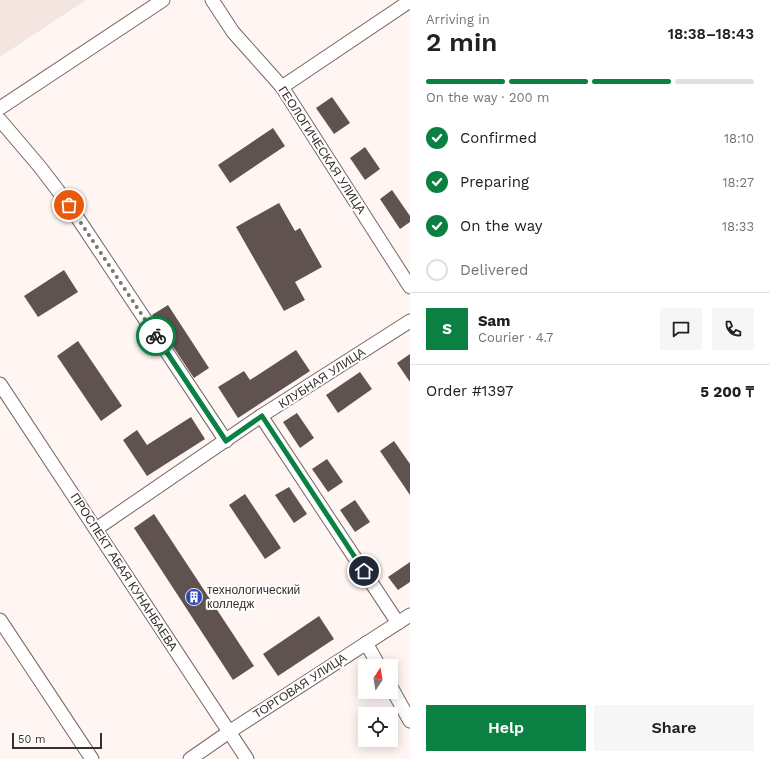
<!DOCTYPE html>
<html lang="en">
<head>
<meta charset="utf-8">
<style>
	:root { --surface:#fff; --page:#f6f6f6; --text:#202124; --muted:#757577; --line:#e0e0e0; --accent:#0b8043 }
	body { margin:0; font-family:"Work Sans",sans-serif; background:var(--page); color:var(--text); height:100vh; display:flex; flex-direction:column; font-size:15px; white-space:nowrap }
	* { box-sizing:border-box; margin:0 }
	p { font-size:13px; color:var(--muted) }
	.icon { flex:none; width:22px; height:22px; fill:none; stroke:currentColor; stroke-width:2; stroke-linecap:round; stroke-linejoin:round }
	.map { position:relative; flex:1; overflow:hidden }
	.sheet { display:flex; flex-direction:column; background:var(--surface); width:360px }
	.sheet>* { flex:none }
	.needle { width:26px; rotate:12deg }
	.tools { position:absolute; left:358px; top:659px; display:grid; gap:8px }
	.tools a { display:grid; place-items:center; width:40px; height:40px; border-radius:0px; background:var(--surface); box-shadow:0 2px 10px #0003; font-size:20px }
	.scale { position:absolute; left:12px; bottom:10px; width:90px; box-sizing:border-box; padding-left:4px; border:2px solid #36302f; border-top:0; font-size:11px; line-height:14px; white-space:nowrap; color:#36302f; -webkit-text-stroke:3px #fff; paint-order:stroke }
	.pin { position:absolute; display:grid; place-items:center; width:34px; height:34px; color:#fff; margin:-17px; border:2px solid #fff; border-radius:50%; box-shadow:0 1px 4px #0007 }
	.courier { position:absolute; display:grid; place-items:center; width:40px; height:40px; margin:-20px; border:3px solid #0b8043; border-radius:50%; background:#fff; color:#222; box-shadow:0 1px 5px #0007 }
	.headline em { font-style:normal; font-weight:600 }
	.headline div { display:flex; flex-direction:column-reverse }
	.headline { display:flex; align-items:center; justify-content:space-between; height:68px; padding:0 16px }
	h1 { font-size:26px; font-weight:600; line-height:30px }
	.bar { display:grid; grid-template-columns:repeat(4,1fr); gap:6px 4px; align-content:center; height:48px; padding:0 16px }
	.bar i { height:5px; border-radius:3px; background:var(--line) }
	.bar .active { background:var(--accent) }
	.bar p { grid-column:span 4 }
	.line { display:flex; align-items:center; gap:10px; padding:0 16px; border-top:1px solid var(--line) }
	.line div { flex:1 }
	.round { display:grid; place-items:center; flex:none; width:42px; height:42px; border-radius:0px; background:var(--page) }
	ol { padding:0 16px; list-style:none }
	li { display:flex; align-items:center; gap:12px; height:44px }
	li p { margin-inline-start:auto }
	li .icon { padding:4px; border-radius:50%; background:var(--accent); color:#fff; stroke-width:4 }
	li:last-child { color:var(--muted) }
	li i { width:22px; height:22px; border:2px solid var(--line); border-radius:50% }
	.action { display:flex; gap:8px; margin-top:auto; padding:8px 16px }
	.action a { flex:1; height:46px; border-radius:0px; background:var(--accent); color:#fff; font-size:16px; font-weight:600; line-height:46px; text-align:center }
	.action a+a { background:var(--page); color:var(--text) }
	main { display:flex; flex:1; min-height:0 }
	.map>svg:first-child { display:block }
	.built { fill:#f4e5e1 }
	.building { fill:#60534f }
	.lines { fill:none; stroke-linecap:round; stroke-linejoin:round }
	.minor-casing { stroke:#776965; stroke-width:15 }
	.minor { stroke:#fff; stroke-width:13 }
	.done { stroke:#7c7573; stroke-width:4; stroke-dasharray:0 7.2 }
	.route { stroke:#0b8043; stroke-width:5 }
	.labels { text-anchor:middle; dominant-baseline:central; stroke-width:4; stroke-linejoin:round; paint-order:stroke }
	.street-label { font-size:12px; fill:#36302f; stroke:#fff }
	.poi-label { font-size:12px; fill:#36302f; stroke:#fff; text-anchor:start }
</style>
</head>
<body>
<main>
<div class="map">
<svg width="410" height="759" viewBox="0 0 410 759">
	<rect width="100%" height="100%" fill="#fff5f2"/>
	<!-- built -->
	<polygon class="built" points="0,0 86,0 0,57"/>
	<!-- building -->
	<g class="building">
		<polygon points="332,97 350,123 334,134 316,108"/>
		<polygon points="273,128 285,146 230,183 218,165"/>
		<polygon points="365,147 380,169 365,180 350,158"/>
		<polygon points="392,190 410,216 410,222 400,229 380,199"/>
		<polygon points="279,203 295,231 300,228 322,267 295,282 305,300 284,311 236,227"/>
		<polygon points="64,270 78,292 38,317 24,296"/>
		<polygon points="168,305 209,368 194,378 152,315"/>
		<polygon points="78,341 122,406 101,421 57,356"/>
		<polygon points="296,350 310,371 238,418 218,387 244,371 250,380"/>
		<polygon points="410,354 410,382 397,363"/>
		<polygon points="360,372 372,389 338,413 326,395"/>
		<polygon points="297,413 314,438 300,448 283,422"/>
		<polygon points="191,417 205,439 147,476 123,440 137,430 147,445"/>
		<polygon points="394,441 410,464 410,495 380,451"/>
		<polygon points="327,459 343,482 328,492 312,469"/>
		<polygon points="289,487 307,514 294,523 275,495"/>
		<polygon points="245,494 281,548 265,559 229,505"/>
		<polygon points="355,500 370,522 355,532 340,510"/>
		<polygon points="154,514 254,666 233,680 134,528"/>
		<polygon points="410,562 410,582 398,590 388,577"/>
		<polygon points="319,616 334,639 278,676 263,654"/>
	</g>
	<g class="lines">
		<!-- minor casing -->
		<g class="minor-casing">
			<g id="minor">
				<polyline points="212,0 233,32 282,87 410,287"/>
				<polyline points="282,87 410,1"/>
				<polyline points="0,108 163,0"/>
				<polyline points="0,120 40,167 69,205 226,441"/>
				<polyline points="0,384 247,759"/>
				<polyline points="261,416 398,623"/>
				<polyline points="96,529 261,416 410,321"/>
				<polyline points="0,620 92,759"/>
				<polyline points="366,643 379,666"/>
				<polyline points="391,687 410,721"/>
				<polyline points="190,759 229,732 410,615"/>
			</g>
		</g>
		<!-- minor -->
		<use href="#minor" class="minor"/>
	</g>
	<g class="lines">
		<!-- done -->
		<polyline class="done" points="69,205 156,336"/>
		<!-- route -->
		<polyline class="route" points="156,336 226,441 262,416 364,571"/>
	</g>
	<!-- icons -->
	<defs>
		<g id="building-disc" transform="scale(0.9)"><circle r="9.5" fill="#3146b7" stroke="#fff"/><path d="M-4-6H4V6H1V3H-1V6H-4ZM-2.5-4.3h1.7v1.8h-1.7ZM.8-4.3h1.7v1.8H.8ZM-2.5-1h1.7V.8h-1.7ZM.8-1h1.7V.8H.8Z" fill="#fff"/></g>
	</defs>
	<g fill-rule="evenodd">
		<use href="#building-disc" x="194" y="597"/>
	</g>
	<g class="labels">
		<!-- street labels -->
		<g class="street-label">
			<text transform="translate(322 150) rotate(57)">ГЕОЛОГИЧЕСКАЯ УЛИЦА</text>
			<text transform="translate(322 378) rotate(-33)">КЛУБНАЯ УЛИЦА</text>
			<text transform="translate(124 572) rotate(57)">ПРОСПЕКТ АБАЯ КУНАНБАЕВА</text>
			<text transform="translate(300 686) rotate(-33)">ТОРГОВАЯ УЛИЦА</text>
		</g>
		<!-- poi labels -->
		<g class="poi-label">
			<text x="207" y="590">технологический<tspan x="207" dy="14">колледж</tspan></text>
		</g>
	</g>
</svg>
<div class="tools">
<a><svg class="needle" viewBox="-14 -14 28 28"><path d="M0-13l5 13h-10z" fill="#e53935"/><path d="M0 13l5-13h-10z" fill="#757577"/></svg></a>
<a><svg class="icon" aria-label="locate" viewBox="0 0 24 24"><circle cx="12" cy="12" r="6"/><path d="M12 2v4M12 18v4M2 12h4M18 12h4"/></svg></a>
</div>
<div class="scale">50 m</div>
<div class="pin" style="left:69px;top:205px;background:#ea580c"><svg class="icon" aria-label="bag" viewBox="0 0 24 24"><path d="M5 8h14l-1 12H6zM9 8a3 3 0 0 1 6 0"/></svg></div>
<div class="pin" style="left:364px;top:571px;background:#1f2937"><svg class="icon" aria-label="home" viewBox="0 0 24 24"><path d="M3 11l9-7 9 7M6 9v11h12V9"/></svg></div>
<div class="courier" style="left:156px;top:336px"><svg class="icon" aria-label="bike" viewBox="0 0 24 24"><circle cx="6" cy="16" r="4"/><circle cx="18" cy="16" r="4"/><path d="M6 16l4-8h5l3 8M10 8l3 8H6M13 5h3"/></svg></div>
</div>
<section class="sheet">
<div class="headline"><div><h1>2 min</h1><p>Arriving in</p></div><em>18:38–18:43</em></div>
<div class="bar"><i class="active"></i><i class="active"></i><i class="active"></i><i></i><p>On the way · 200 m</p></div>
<ol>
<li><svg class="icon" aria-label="check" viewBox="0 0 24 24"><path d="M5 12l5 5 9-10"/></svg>Confirmed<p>18:10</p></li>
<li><svg class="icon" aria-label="check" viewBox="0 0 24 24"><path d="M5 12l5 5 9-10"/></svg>Preparing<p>18:27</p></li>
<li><svg class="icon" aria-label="check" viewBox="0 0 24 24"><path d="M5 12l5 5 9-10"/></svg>On the way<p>18:33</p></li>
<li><i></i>Delivered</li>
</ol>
<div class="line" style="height:72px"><b class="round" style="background:var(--accent);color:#fff">S</b><div><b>Sam</b><p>Courier · 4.7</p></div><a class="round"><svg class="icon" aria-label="chat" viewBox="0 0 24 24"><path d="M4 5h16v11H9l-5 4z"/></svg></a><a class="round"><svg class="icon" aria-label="phone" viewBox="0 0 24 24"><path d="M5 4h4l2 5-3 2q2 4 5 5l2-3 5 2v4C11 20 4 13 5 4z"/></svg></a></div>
<div class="line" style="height:52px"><div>Order #1397</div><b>5 200 ₸</b></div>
<div class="action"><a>Help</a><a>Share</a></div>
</section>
</main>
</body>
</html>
